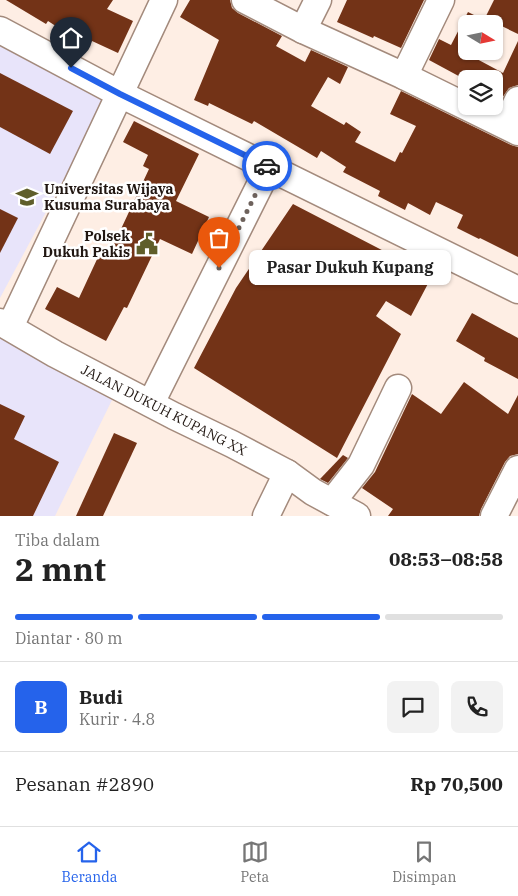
<!DOCTYPE html>
<html lang="id">
<head>
<meta charset="utf-8">
<style>
	:root { --surface:#fff; --page:#f2f2f2; --text:#222; --muted:#767676; --line:#e0e0e0; --accent:#2563eb }
	body { margin:0; font-family:"IBM Plex Serif",serif; background:var(--page); color:var(--text); height:100vh; display:flex; flex-direction:column; font-size:19px; white-space:nowrap }
	* { box-sizing:border-box; margin:0 }
	p { font-size:16px; color:var(--muted) }
	.icon { flex:none; width:28px; height:28px; fill:none; stroke:currentColor; stroke-width:2; stroke-linecap:round; stroke-linejoin:round }
	.map { position:relative; height:516px; overflow:hidden }
	.details { display:flex; flex-direction:column; background:var(--surface); flex:1 }
	.details>* { flex:none }
	.needle { width:32px; rotate:100deg }
	.controls { position:absolute; left:458px; top:15px; display:grid; gap:10px }
	.controls a { display:grid; place-items:center; width:45px; height:45px; border-radius:8px; background:var(--surface); box-shadow:0 1px 4px #0004; font-size:25px }
	.pin { position:absolute; display:grid; place-items:center; width:42px; height:42px; color:#fff; margin:-51px -21px; border-radius:50% 50% 50% 0; rotate:-45deg; box-shadow:0 0 5px #0007 }
	.pin .icon { rotate:45deg }
	.courier { position:absolute; display:grid; place-items:center; width:50px; height:50px; margin:-25px; border:4px solid #2563eb; border-radius:50%; background:#fff; color:#222; box-shadow:0 1px 6px #0007 }
	.bubble { position:absolute; height:35px; border-radius:8px; background:var(--surface); box-shadow:0 1px 4px #0004; font-size:16px; font-weight:700; line-height:35px; text-align:center }
	.head em { font-style:normal; font-weight:700 }
	.head div { display:flex; flex-direction:column-reverse }
	.head { display:flex; align-items:center; justify-content:space-between; height:85px; padding:0 15px }
	h1 { font-size:32px; font-weight:700; line-height:38px }
	.bar { display:grid; grid-template-columns:repeat(4,1fr); gap:8px 5px; align-content:center; height:60px; padding:0 15px }
	.bar i { height:6px; border-radius:4px; background:var(--line) }
	.bar .active { background:var(--accent) }
	.bar p { grid-column:span 4 }
	.line { display:flex; align-items:center; gap:12px; padding:0 15px; border-top:1px solid var(--line) }
	.line div { flex:1 }
	.round { display:grid; place-items:center; flex:none; width:52px; height:52px; border-radius:8px; background:var(--page) }
	.tab-bar { display:flex; justify-content:space-around; align-items:center; height:70px; border-top:1px solid var(--line); background:var(--surface); font-size:14px; color:var(--muted) }
	.tab-bar a { display:grid; justify-items:center; gap:2px }
	.tab-bar .active { color:var(--accent) }
	.map>svg:first-child { display:block }
	.education { fill:#e8e4fa }
	.building { fill:#733317 }
	.lines { fill:none; stroke-linecap:round; stroke-linejoin:round }
	.minor-casing { stroke:#a38a7c; stroke-width:29 }
	.minor { stroke:#fff; stroke-width:26 }
	.done { stroke:#6e625c; stroke-width:5; stroke-dasharray:0 9 }
	.route { stroke:#2563eb; stroke-width:6 }
	.labels { text-anchor:middle; dominant-baseline:central; stroke-width:5; stroke-linejoin:round; paint-order:stroke }
	.poi-label { font-size:14px; font-weight:bold; fill:#211712; stroke:#fff; text-anchor:start }
	.street-label { font-size:14px; fill:#211712; stroke:#fff }
</style>
</head>
<body>
<div class="map">
<svg width="518" height="516" viewBox="0 0 518 516">
	<rect width="100%" height="100%" fill="#feeee4"/>
	<!-- education -->
	<g class="education">
		<polygon points="0,41 108,96 0,298"/>
		<polygon points="0,337 112,400 55,516 0,516"/>
	</g>
	<!-- building -->
	<g class="building">
		<polygon points="6,0 113,0 107,9 133,21 118,53 92,41 88,47 48,21 46,24"/>
		<polygon points="190,0 230,0 232,8 238,13 282,36 276,46 305,62 311,50 348,67 340,84 328,77 311,106 344,125 346,122 361,132 355,142 395,162 400,152 402,153 416,126 390,114 401,91 511,145 518,147 518,257 480,238 479,239 457,228 463,215 436,202 430,215 408,203 405,210 378,196 380,191 343,172 346,167 321,151 317,158 254,121 252,124 209,103 208,106 194,100 219,40 180,17"/>
		<polygon points="347,0 424,0 401,48 374,36 373,38 337,22"/>
		<polygon points="494,0 518,0 518,34 485,18"/>
		<polygon points="468,12 492,24 466,24 466,51 478,51 475,58 503,73 518,41 518,85 509,88 502,98 494,94 494,79 466,80 429,60 439,39 451,45"/>
		<polygon points="0,73 73,111 50,154 0,127"/>
		<polygon points="134,121 199,154 176,201 209,217 192,254 160,239 127,308 124,307 106,341 45,309 57,287 79,298 99,255 107,259 149,169 143,166 148,155 123,142"/>
		<polygon points="293,204 432,276 411,316 386,301 376,316 401,334 337,458 194,368 236,288"/>
		<polygon points="0,209 18,218 0,253"/>
		<polygon points="472,313 518,338 518,379 484,361 485,358 456,341"/>
		<polygon points="464,382 508,414 518,395 518,454 510,456 505,462 481,509 479,516 388,516 393,509 362,488 375,472 412,394 441,414"/>
		<polygon points="0,404 25,416 14,439 59,462 33,516 0,516"/>
		<polygon points="114,433 137,443 103,516 76,516"/>
		<polygon points="343,455 348,458 328,483 320,479"/>
	</g>
	<g class="lines">
		<!-- minor casing -->
		<g class="minor-casing">
			<g id="minor">
				<polyline points="245,0 303,30 404,76 518,132"/>
				<polyline points="0,30 120,94 518,290"/>
				<polyline points="303,30 318,0"/>
				<polyline points="404,76 441,0"/>
				<polyline points="506,125 518,100"/>
				<polyline points="0,322 55,354 174,416 232,444 287,473 266,516"/>
				<polyline points="10,327 164,0"/>
				<polyline points="151,403 269,167"/>
				<polyline points="287,473 313,492 357,516"/>
				<polyline points="332,502 361,465 398,388"/>
				<polyline points="494,516 518,469"/>
			</g>
		</g>
		<!-- minor -->
		<use href="#minor" class="minor"/>
	</g>
	<g class="lines">
		<!-- done -->
		<polyline class="done" points="219,268 269,167 267,166"/>
		<!-- route -->
		<polyline class="route" points="71,68 120,94 267,166"/>
	</g>
	<!-- icons -->
	<defs>
		<g id="university-bare" transform="scale(1.725)"><path d="M0-5L7-2L0 1L-7-2ZM-4 1L0 2.5L4 1V4Q0 6-4 4Z" fill="#5f5e2a" stroke="#fff" stroke-width="2.5" paint-order="stroke"/></g>
		<g id="civic-bare" transform="scale(1.725)"><path d="M-.6-6.5H3V-4.5H.6V-3L4-1V1h2V6H-6V1h2V-1L-.6-3ZM-1.2 2.5V6h2.4V2.5Z" fill="#5f5e2a" stroke="#fff" stroke-width="2.5" paint-order="stroke"/></g>
	</defs>
	<g fill-rule="evenodd">
		<use href="#university-bare" x="27" y="197"/>
		<use href="#civic-bare" x="147" y="244"/>
	</g>
	<g class="labels">
		<!-- poi labels -->
		<g class="poi-label">
			<text x="44" y="189">Universitas Wijaya<tspan x="44" dy="16">Kusuma Surabaya</tspan></text>
			<text x="130" y="236" text-anchor="end">Polsek<tspan x="130" dy="16">Dukuh Pakis</tspan></text>
		</g>
		<!-- street labels -->
		<g class="street-label">
			<text transform="translate(164 410) rotate(27)">JALAN DUKUH KUPANG XX</text>
		</g>
	</g>
</svg>
<div class="controls">
<a><svg class="needle" viewBox="-14 -14 28 28"><path d="M0-13l5 13h-10z" fill="#e53935"/><path d="M0 13l5-13h-10z" fill="#767676"/></svg></a>
<a><svg class="icon" aria-label="layers" viewBox="0 0 24 24"><path d="M12 4l9 5-9 5-9-5zM3 14l9 5 9-5"/></svg></a>
</div>
<div class="pin" style="left:219px;top:268px;background:#ea580c"><svg class="icon" aria-label="bag" viewBox="0 0 24 24"><path d="M5 8h14l-1 12H6zM9 8a3 3 0 0 1 6 0"/></svg></div>
<div class="pin" style="left:71px;top:68px;background:#1f2937"><svg class="icon" aria-label="home" viewBox="0 0 24 24"><path d="M3 11l9-7 9 7M6 9v11h12V9"/></svg></div>
<div class="courier" style="left:267px;top:166px"><svg class="icon" aria-label="car" viewBox="0 0 24 24"><path d="M5 17H2v-5l4-1 3-4h7l3 4 3 1v5h-3M9 17h6M6 11h13"/><circle cx="7" cy="17" r="2"/><circle cx="17" cy="17" r="2"/></svg></div>
<div class="bubble" style="left:249px;top:250px;width:202px">Pasar Dukuh Kupang</div>
</div>
<section class="details">
<div class="head"><div><h1>2 mnt</h1><p>Tiba dalam</p></div><em>08:53–08:58</em></div>
<div class="bar"><i class="active"></i><i class="active"></i><i class="active"></i><i></i><p>Diantar · 80 m</p></div>
<div class="line" style="height:90px"><b class="round" style="background:var(--accent);color:#fff">B</b><div><b>Budi</b><p>Kurir · 4.8</p></div><a class="round"><svg class="icon" aria-label="chat" viewBox="0 0 24 24"><path d="M4 5h16v11H9l-5 4z"/></svg></a><a class="round"><svg class="icon" aria-label="phone" viewBox="0 0 24 24"><path d="M5 4h4l2 5-3 2q2 4 5 5l2-3 5 2v4C11 20 4 13 5 4z"/></svg></a></div>
<div class="line" style="height:65px"><div>Pesanan #2890</div><b>Rp 70,500</b></div>
</section>
<nav class="tab-bar">
<a class="active"><svg class="icon" aria-label="home" viewBox="0 0 24 24"><path d="M3 11l9-7 9 7M6 9v11h12V9"/></svg>Beranda</a>
<a><svg class="icon" aria-label="map" viewBox="0 0 24 24"><path d="M3 6l6-2 6 2 6-2v14l-6 2-6-2-6 2zM9 4v14M15 6v14"/></svg>Peta</a>
<a><svg class="icon" aria-label="saved" viewBox="0 0 24 24"><path d="M7 4h10v16l-5-4-5 4z"/></svg>Disimpan</a>
</nav>
</body>
</html>
